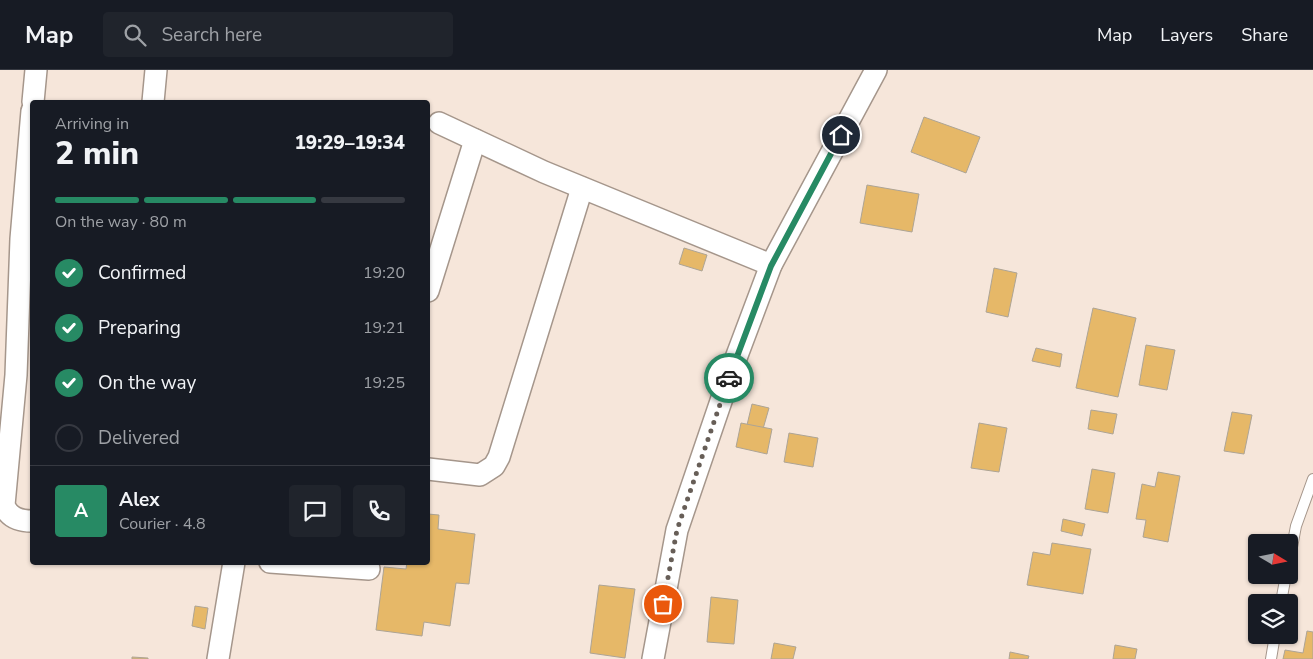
<!DOCTYPE html>
<html lang="en">
<head>
<meta charset="utf-8">
<style>
	:root { --surface:#171b24; --page:#20242c; --text:#f1f3f6; --muted:#9ea1a6; --line:#363941; --accent:#278a64 }
	body { margin:0; font-family:"Nunito Sans",sans-serif; background:var(--page); color:var(--text); height:100vh; display:flex; flex-direction:column; font-size:19px; white-space:nowrap }
	* { box-sizing:border-box; margin:0 }
	p { font-size:16px; color:var(--muted) }
	.icon { flex:none; width:28px; height:28px; fill:none; stroke:currentColor; stroke-width:2; stroke-linecap:round; stroke-linejoin:round }
	.map { position:relative; flex:1; overflow:hidden }
	.drawer { position:absolute; left:30px; top:30px; width:400px; height:465px; display:flex; flex-direction:column; background:var(--surface); border-radius:5px; box-shadow:0 1px 4px #0004 }
	.drawer>* { flex:none }
	.needle { width:32px; rotate:100deg }
	.fabs { position:absolute; left:1248px; top:464px; display:grid; gap:10px }
	.fabs a { display:grid; place-items:center; width:50px; height:50px; border-radius:5px; background:var(--surface); box-shadow:0 1px 4px #0004; font-size:25px }
	.pin { position:absolute; display:grid; place-items:center; width:42px; height:42px; color:#fff; margin:-21px; border:2px solid #fff; border-radius:50%; box-shadow:0 1px 5px #0007 }
	.courier { position:absolute; display:grid; place-items:center; width:50px; height:50px; margin:-25px; border:4px solid #278a64; border-radius:50%; background:#fff; color:#222; box-shadow:0 1px 6px #0007 }
	.head em { font-style:normal; font-weight:800 }
	.head div { display:flex; flex-direction:column-reverse }
	.head { display:flex; align-items:center; justify-content:space-between; height:85px; padding:0 25px }
	h1 { font-size:32px; font-weight:800; line-height:38px }
	.bar { display:grid; grid-template-columns:repeat(4,1fr); gap:8px 5px; align-content:center; height:60px; padding:0 25px }
	.bar i { height:6px; border-radius:4px; background:var(--line) }
	.bar .current { background:var(--accent) }
	.bar p { grid-column:span 4 }
	.line { display:flex; align-items:center; gap:12px; padding:0 25px; border-top:1px solid var(--line) }
	.line div { flex:1 }
	.round { display:grid; place-items:center; flex:none; width:52px; height:52px; border-radius:5px; background:var(--page) }
	ol { padding:0 25px; list-style:none }
	li { display:flex; align-items:center; gap:15px; height:55px }
	li p { margin-inline-start:auto }
	li .icon { padding:5px; border-radius:50%; background:var(--accent); color:#fff; stroke-width:4 }
	li:last-child { color:var(--muted) }
	li i { width:28px; height:28px; border:2px solid var(--line); border-radius:50% }
	header { display:flex; align-items:center; gap:30px; box-sizing:border-box; height:70px; padding:0 25px; background:var(--surface); border-bottom:1px solid var(--line) }
	header strong { font-size:24px }
	nav { display:flex; gap:28px; margin-inline-start:auto; font-size:18px }
	.search { width:350px; height:45px; background:var(--page); display:flex; align-items:center; gap:12px; box-sizing:border-box; padding:0 18px; border-radius:5px; color:var(--muted); font-size:19px }
	.map>svg:first-child { display:block }
	.building { fill:#e6b868; stroke:#ada495 }
	.lines { fill:none; stroke-linecap:round; stroke-linejoin:round }
	.lane-casing { stroke:#a5968b; stroke-width:12 }
	.street-casing { stroke:#a5968b; stroke-width:24 }
	.lane { stroke:#fff; stroke-width:10 }
	.street { stroke:#fff; stroke-width:21 }
	.done { stroke:#675e57; stroke-width:5; stroke-dasharray:0 9 }
	.route { stroke:#278a64; stroke-width:6 }
</style>
</head>
<body>
<header>
<strong>Map</strong>
<div class="search"><svg class="icon" aria-label="search" viewBox="0 0 24 24"><circle cx="10" cy="10" r="6"/><path d="M15 15l6 6"/></svg>Search here</div>
<nav><a>Map</a><a>Layers</a><a>Share</a></nav>
</header>
<div class="map">
<svg width="1313" height="589" viewBox="0 0 1313 589">
	<rect width="100%" height="100%" fill="#f6e6da"/>
	<!-- building -->
	<g class="building">
		<polygon points="924,47 980,67 966,103 911,82"/>
		<polygon points="867,115 919,124 912,162 860,153"/>
		<polygon points="684,178 707,185 702,201 679,194"/>
		<polygon points="994,198 1017,203 1008,247 986,242"/>
		<polygon points="1093,238 1136,248 1118,327 1076,318"/>
		<polygon points="1146,275 1175,280 1167,320 1139,315"/>
		<polygon points="1036,278 1062,284 1060,297 1032,291"/>
		<polygon points="752,334 769,338 763,359 747,355"/>
		<polygon points="1091,340 1117,344 1113,364 1088,359"/>
		<polygon points="1232,342 1252,345 1244,384 1224,381"/>
		<polygon points="741,353 772,359 767,384 736,377"/>
		<polygon points="979,353 1007,358 999,402 971,398"/>
		<polygon points="789,363 818,368 813,397 784,392"/>
		<polygon points="1092,399 1115,403 1108,443 1085,439"/>
		<polygon points="1158,402 1180,406 1168,472 1143,467 1146,450 1136,449 1142,414 1155,417"/>
		<polygon points="428,444 439,445 438,459 475,464 469,514 456,513 450,556 424,552 422,566 376,560 384,497 406,499 407,492 428,492"/>
		<polygon points="1063,449 1085,454 1082,466 1061,461"/>
		<polygon points="1052,473 1091,479 1083,524 1027,515 1033,482 1050,485"/>
		<polygon points="599,515 635,519 625,588 590,583"/>
		<polygon points="711,527 738,530 734,574 707,572"/>
		<polygon points="195,536 208,538 205,559 192,556"/>
		<polygon points="1307,561 1313,562 1313,589 1283,589 1285,580 1303,583"/>
		<polygon points="774,573 796,577 793,589 771,589"/>
		<polygon points="1115,575 1137,579 1135,589 1113,589"/>
		<polygon points="1010,582 1029,586 1028,589 1009,589"/>
		<polygon points="132,587 148,588 148,589 132,589"/>
	</g>
	<g class="lines">
		<!-- lane casing -->
		<g class="lane-casing">
			<g id="lane">
				<polyline points="1289,493 1296,456 1313,409"/>
				<polyline points="1281,532 1286,505"/>
				<polyline points="1271,589 1275,565"/>
			</g>
		</g>
		<!-- street casing -->
		<g class="street-casing">
			<g id="street">
				<polyline points="33,32 36,0"/>
				<polyline points="153,32 156,0"/>
				<path d="M32 41 21 169 16 305 4 435C9 448 20 451 32 451"/>
				<polyline points="439,53 544,102 771,195"/>
				<polyline points="428,221 475,70"/>
				<polyline points="428,399 480,405 494,396 499,387 582,118"/>
				<polyline points="270,492 369,499"/>
				<polyline points="218,589 234,492"/>
				<polyline points="653,589 677,460 733,296 771,195 876,0"/>
			</g>
		</g>
		<!-- lane -->
		<use href="#lane" class="lane"/>
		<!-- street -->
		<use href="#street" class="street"/>
	</g>
	<g class="lines">
		<!-- done -->
		<polyline class="done" points="663,534 677,460 729,308"/>
		<!-- route -->
		<polyline class="route" points="729,308 771,196 841,65"/>
	</g>
</svg>
<div class="fabs">
<a><svg class="needle" viewBox="-14 -14 28 28"><path d="M0-13l5 13h-10z" fill="#e53935"/><path d="M0 13l5-13h-10z" fill="#9ea1a6"/></svg></a>
<a><svg class="icon" aria-label="layers" viewBox="0 0 24 24"><path d="M12 4l9 5-9 5-9-5zM3 14l9 5 9-5"/></svg></a>
</div>
<div class="pin" style="left:663px;top:534px;background:#ea580c"><svg class="icon" aria-label="bag" viewBox="0 0 24 24"><path d="M5 8h14l-1 12H6zM9 8a3 3 0 0 1 6 0"/></svg></div>
<div class="pin" style="left:841px;top:65px;background:#1f2937"><svg class="icon" aria-label="home" viewBox="0 0 24 24"><path d="M3 11l9-7 9 7M6 9v11h12V9"/></svg></div>
<div class="courier" style="left:729px;top:308px"><svg class="icon" aria-label="car" viewBox="0 0 24 24"><path d="M5 17H2v-5l4-1 3-4h7l3 4 3 1v5h-3M9 17h6M6 11h13"/><circle cx="7" cy="17" r="2"/><circle cx="17" cy="17" r="2"/></svg></div>
<section class="drawer">
<div class="head"><div><h1>2 min</h1><p>Arriving in</p></div><em>19:29–19:34</em></div>
<div class="bar"><i class="current"></i><i class="current"></i><i class="current"></i><i></i><p>On the way · 80 m</p></div>
<ol>
<li><svg class="icon" aria-label="check" viewBox="0 0 24 24"><path d="M5 12l5 5 9-10"/></svg>Confirmed<p>19:20</p></li>
<li><svg class="icon" aria-label="check" viewBox="0 0 24 24"><path d="M5 12l5 5 9-10"/></svg>Preparing<p>19:21</p></li>
<li><svg class="icon" aria-label="check" viewBox="0 0 24 24"><path d="M5 12l5 5 9-10"/></svg>On the way<p>19:25</p></li>
<li><i></i>Delivered</li>
</ol>
<div class="line" style="height:90px"><b class="round" style="background:var(--accent);color:#fff">A</b><div><b>Alex</b><p>Courier · 4.8</p></div><a class="round"><svg class="icon" aria-label="chat" viewBox="0 0 24 24"><path d="M4 5h16v11H9l-5 4z"/></svg></a><a class="round"><svg class="icon" aria-label="phone" viewBox="0 0 24 24"><path d="M5 4h4l2 5-3 2q2 4 5 5l2-3 5 2v4C11 20 4 13 5 4z"/></svg></a></div>
</section>
</div>
</body>
</html>
